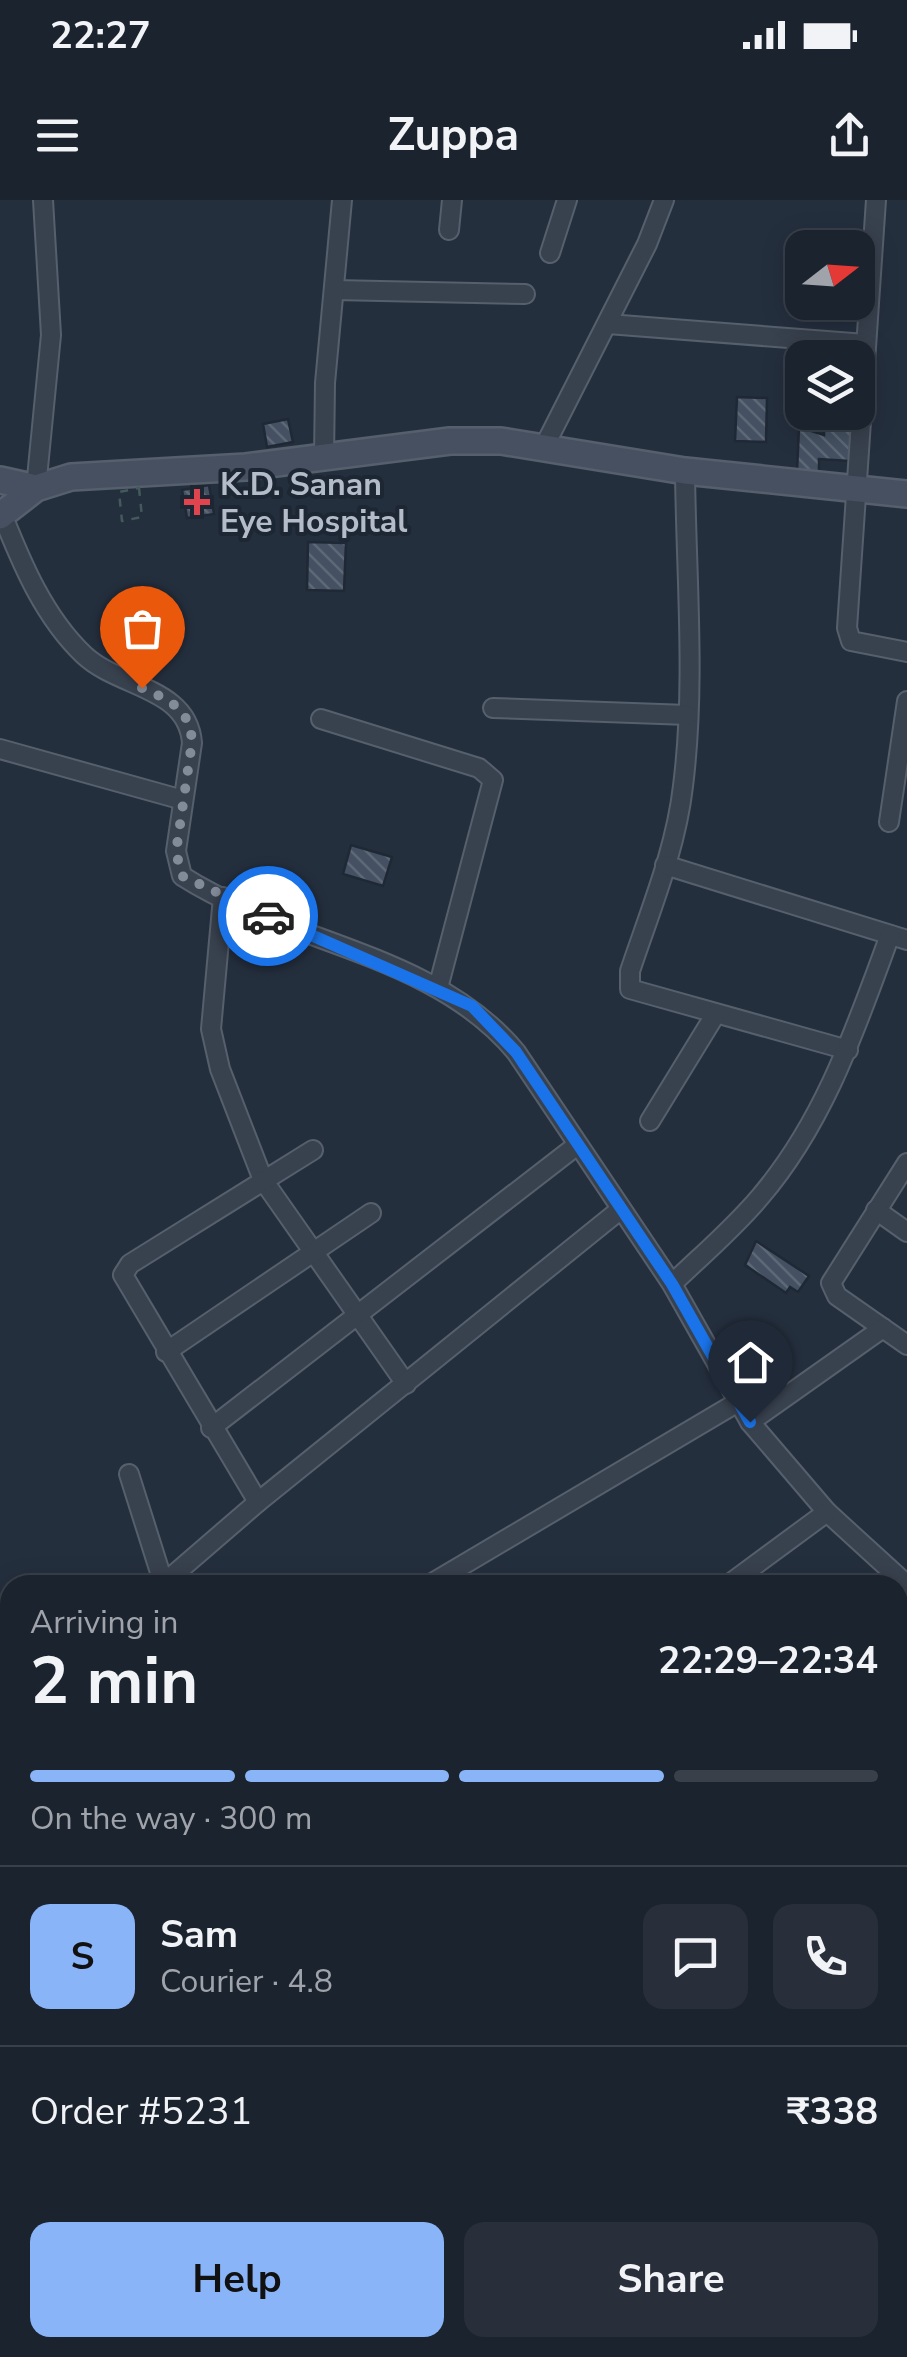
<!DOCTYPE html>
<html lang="en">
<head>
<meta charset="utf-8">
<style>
	:root { --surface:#1b232e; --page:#282f3a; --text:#f1f3f6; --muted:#a0a4aa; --line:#39404a; --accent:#8ab4f8 }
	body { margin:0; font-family:"Nunito Sans",sans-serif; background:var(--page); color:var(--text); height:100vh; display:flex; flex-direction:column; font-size:38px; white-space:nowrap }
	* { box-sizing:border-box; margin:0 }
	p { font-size:32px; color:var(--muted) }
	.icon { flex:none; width:55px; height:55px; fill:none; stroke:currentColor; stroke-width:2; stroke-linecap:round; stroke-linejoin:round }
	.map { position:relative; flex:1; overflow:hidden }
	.sheet { position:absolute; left:0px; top:1375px; width:908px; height:782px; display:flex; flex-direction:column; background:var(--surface); border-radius:30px 30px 0 0; box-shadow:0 5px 25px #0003,0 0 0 2px var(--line) }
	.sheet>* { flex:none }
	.needle { width:65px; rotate:73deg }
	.fabs { position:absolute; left:785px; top:30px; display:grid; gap:20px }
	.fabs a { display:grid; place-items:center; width:90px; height:90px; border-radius:20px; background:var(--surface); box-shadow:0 5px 25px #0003,0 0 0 2px var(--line); font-size:50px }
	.pin { position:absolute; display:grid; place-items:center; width:85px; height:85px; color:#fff; margin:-102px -42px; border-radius:50% 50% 50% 0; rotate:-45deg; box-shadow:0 0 10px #0007 }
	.pin .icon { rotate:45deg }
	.courier { position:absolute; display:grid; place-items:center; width:100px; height:100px; margin:-50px; border:8px solid #1a73e8; border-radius:50%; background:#fff; color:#222; box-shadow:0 2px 12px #0007 }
	.summary em { font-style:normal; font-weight:700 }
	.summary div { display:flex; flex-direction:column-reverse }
	.summary { display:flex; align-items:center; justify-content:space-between; height:170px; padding:0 30px }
	h1 { font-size:65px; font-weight:700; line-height:75px }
	.bar { display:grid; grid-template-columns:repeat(4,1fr); gap:15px 10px; align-content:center; height:120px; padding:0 30px }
	.bar i { height:12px; border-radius:8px; background:var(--line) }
	.bar .on { background:var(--accent) }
	.bar p { grid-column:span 4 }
	.line { display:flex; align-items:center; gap:25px; padding:0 30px; border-top:2px solid var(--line) }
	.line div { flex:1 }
	.round { display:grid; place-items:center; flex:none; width:105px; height:105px; border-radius:20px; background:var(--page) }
	.cta { display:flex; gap:20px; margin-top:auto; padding:20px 30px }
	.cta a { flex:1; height:115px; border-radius:20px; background:var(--accent); color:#111; font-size:40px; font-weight:700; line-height:115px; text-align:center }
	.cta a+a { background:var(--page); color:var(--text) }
	.status { display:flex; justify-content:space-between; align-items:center; height:70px; padding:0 50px; background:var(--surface); direction:ltr }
	.status svg { height:28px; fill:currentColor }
	header { display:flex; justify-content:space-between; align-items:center; height:130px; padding:0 30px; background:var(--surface); font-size:45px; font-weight:700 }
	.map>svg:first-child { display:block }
	.building { fill:url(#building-back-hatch); stroke:#1f2835; stroke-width:2.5 }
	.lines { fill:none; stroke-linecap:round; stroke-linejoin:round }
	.street-casing { stroke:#565f6c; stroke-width:22 }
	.secondary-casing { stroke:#565f6c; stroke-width:30 }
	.path { stroke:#44595c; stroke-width:2.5; stroke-dasharray:8 8; stroke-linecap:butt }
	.street { stroke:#38414e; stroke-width:18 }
	.secondary { stroke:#465061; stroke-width:25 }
	.done { stroke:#828b98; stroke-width:10; stroke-dasharray:0 18 }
	.route { stroke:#1a73e8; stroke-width:12 }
	.health-dot { fill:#e0444e; stroke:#1d2633; stroke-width:4 }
	.labels { text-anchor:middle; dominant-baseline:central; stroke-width:8; stroke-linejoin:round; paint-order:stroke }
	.poi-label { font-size:32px; font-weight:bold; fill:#b4bcc9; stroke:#1d2633; text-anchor:start }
</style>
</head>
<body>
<div class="status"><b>22:27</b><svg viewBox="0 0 49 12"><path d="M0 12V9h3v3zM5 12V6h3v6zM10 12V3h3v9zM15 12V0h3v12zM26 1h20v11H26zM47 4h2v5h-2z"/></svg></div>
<header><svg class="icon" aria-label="menu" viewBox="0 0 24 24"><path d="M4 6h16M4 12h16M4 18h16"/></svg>Zuppa<svg class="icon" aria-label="share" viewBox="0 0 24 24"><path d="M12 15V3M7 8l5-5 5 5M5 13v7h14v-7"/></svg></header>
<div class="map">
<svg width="907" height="2157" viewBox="0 0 907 2157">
	<defs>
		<pattern id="building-back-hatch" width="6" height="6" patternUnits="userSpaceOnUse" patternTransform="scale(2.5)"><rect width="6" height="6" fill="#455162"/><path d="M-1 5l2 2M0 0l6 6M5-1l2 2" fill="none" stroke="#5d6877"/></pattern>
	</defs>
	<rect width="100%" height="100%" fill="#242f3e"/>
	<!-- building -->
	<g class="building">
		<polygon points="737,197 767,198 766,242 735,241"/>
		<polygon points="288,219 293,242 267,247 263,224"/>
		<polygon points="824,223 852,225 850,261 819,259 819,273 797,272 799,227 824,235"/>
		<polygon points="209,285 214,314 187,318 182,290"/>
		<polygon points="308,342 346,343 344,391 307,390"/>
		<polygon points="351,645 392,657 383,686 343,674"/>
		<polygon points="756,1041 809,1076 798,1092 790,1087 786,1093 745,1065"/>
	</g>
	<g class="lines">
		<!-- street casing -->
		<g class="street-casing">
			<g id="street">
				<polyline points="876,0 847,428 851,441 907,452"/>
				<polyline points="449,30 452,0"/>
				<polyline points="550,53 567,0"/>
				<polyline points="334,90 525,94"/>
				<polyline points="608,124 866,144"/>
				<polyline points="544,247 647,44 664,0"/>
				<polyline points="324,258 325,183 342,0"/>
				<path d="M685 271C686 375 696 483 683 586 676 649 650 711 630 771V789L848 850"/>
				<polyline points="36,288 51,135 43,0"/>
				<path d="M2 314C22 364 44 417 84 455 119 488 188 487 192 543L176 651 182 676C288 744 433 752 516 852L672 1084 750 1222 827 1312 907 1385"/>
				<polyline points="493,508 688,515"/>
				<polyline points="321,519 479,568 493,580 438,788"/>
				<polyline points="0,549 183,600"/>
				<polyline points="889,622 907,501"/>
				<polyline points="665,665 907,740"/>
				<polyline points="223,697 211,829 220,869 263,980 406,1184"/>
				<polyline points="650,921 715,815"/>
				<polyline points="907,963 831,1083 837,1096 907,1145"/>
				<polyline points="876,1010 907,1032"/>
				<path d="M672 1084C701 1056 733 1029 760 997 825 921 856 827 890 735"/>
				<polyline points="166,1152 371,1013"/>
				<polyline points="750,1222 883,1128"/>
				<polyline points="211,1228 576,946"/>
				<polyline points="129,1274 164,1385"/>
				<polyline points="258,1302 123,1075 130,1064 313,950"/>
				<polyline points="163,1384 258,1302 621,1009"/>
				<polyline points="429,1385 738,1202"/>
				<polyline points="728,1385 827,1312"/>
				<polyline points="0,1501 10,1515"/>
				<polyline points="0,1554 10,1547"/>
				<polyline points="0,2137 10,2133"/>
				<polyline points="558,2148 566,2157"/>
			</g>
		</g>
		<!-- secondary casing -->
		<g class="secondary-casing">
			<g id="secondary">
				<polyline points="0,280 36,288"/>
				<polyline points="0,316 36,288 71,277 246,267 450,241 501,241 685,271 907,294"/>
			</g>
		</g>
		<!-- path -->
		<polygon class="path" points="139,288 142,317 122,321 119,292"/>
		<!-- street -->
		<use href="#street" class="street"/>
		<!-- secondary -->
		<use href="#secondary" class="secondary"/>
	</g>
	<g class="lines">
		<!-- done -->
		<path class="done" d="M142 488C171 501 190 509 192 542L176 652 182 676 268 716"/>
		<!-- route -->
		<polyline class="route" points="268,716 472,806 516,852 672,1084 750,1222"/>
	</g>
	<!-- markers -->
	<path class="health-dot" d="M192 287h10v10h10v10h-10v10h-10v-10h-10v-10h10z"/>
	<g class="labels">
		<!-- poi labels -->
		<g class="poi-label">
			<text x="220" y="284">K.D. Sanan<tspan x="220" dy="37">Eye Hospital</tspan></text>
		</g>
	</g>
</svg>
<div class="fabs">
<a><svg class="needle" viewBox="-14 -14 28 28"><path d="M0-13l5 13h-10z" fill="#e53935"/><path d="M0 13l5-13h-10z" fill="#a0a4aa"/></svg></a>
<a><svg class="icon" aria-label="layers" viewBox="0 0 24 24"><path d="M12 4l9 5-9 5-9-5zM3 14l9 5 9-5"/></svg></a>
</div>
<div class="pin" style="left:142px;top:488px;background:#ea580c"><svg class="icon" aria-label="bag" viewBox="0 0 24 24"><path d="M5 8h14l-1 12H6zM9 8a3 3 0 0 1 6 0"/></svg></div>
<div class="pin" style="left:750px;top:1222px;background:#1f2937"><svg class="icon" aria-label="home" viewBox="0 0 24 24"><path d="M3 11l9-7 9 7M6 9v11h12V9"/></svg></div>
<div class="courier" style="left:268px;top:716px"><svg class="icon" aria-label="car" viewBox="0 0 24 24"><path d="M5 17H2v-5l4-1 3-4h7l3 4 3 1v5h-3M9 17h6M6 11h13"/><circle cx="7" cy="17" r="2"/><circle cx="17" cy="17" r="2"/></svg></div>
<section class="sheet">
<div class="summary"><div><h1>2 min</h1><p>Arriving in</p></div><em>22:29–22:34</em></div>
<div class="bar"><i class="on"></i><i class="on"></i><i class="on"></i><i></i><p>On the way · 300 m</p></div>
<div class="line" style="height:180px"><b class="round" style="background:var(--accent);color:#111">S</b><div><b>Sam</b><p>Courier · 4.8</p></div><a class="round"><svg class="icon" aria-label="chat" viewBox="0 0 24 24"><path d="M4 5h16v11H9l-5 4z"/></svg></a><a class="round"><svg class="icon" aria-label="phone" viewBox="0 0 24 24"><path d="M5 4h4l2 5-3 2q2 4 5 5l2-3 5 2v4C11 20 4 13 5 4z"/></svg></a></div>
<div class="line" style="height:130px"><div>Order #5231</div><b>₹338</b></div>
<div class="cta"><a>Help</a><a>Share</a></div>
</section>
</div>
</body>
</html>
